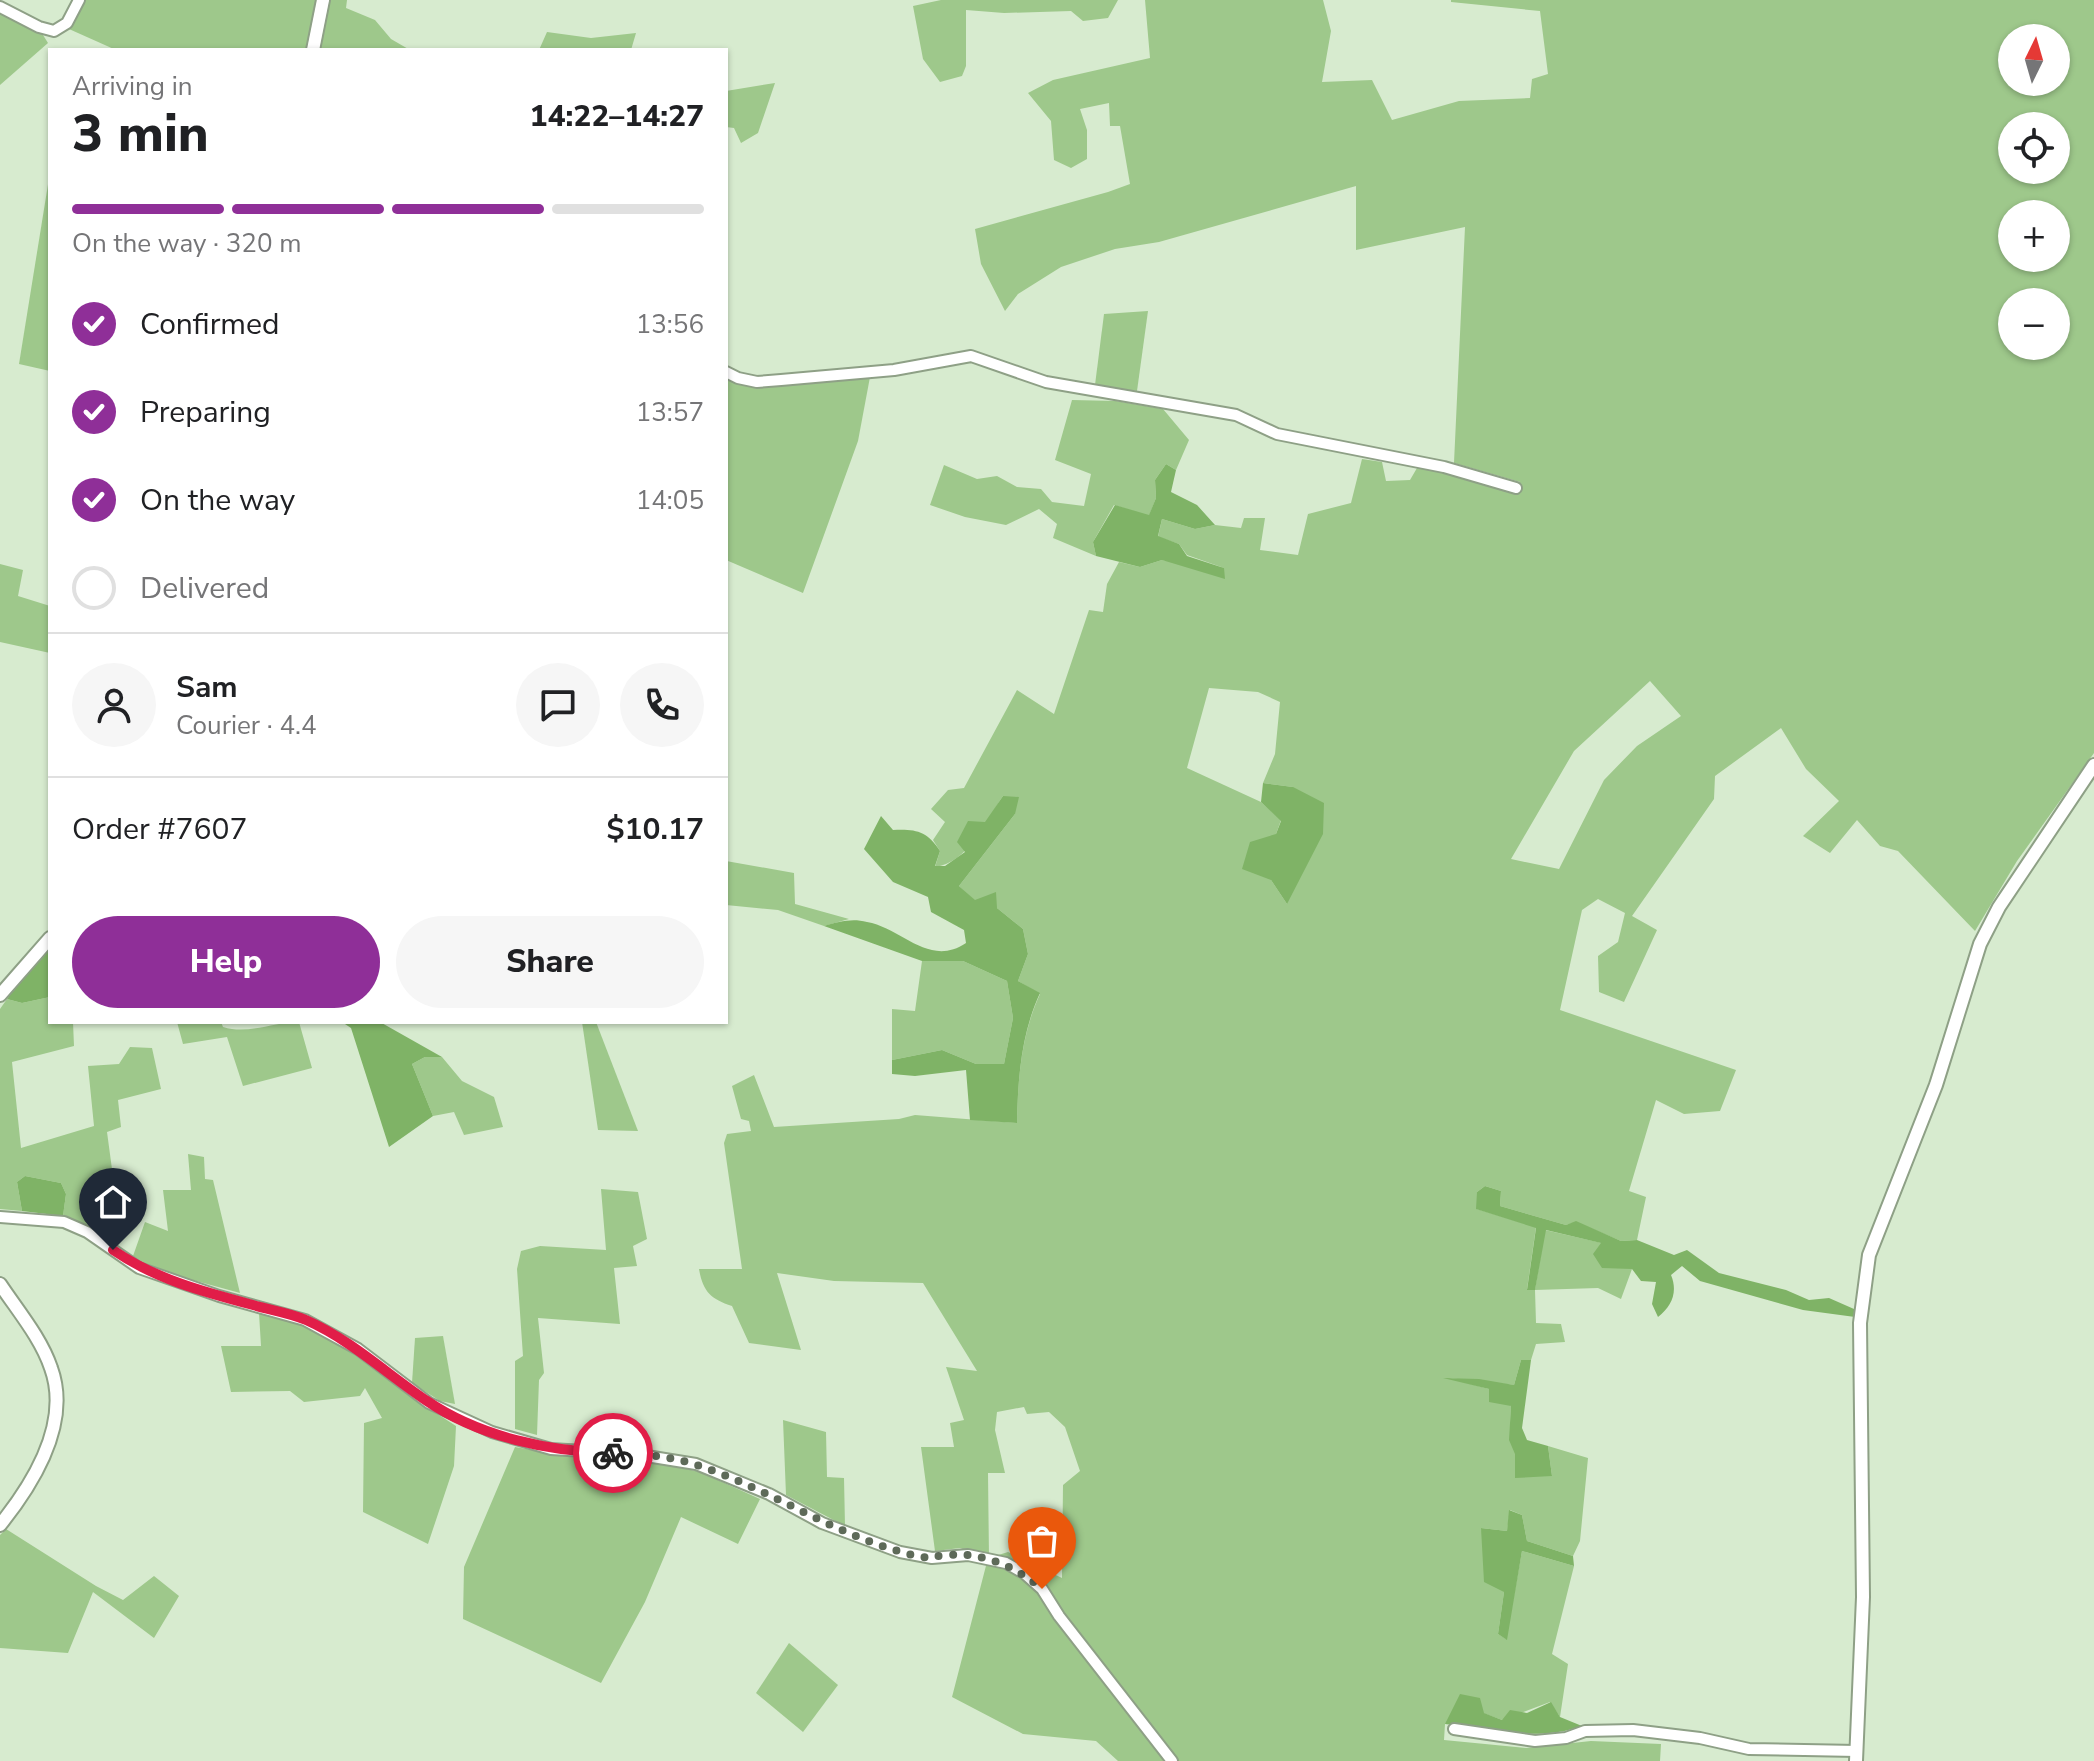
<!DOCTYPE html>
<html lang="en">
<head>
<meta charset="utf-8">
<style>
	:root { --surface:#fff; --page:#f6f6f6; --text:#202124; --muted:#757577; --line:#e0e0e0; --accent:#8f2f98 }
	body { margin:0; font-family:"Nunito Sans",sans-serif; background:var(--page); color:var(--text); height:100vh; display:flex; flex-direction:column; font-size:30px; white-space:nowrap }
	* { box-sizing:border-box; margin:0 }
	p { font-size:26px; color:var(--muted) }
	.icon { flex:none; width:44px; height:44px; fill:none; stroke:currentColor; stroke-width:2; stroke-linecap:round; stroke-linejoin:round }
	.map { position:relative; flex:1; overflow:hidden }
	.sheet { position:absolute; left:48px; top:48px; width:680px; height:976px; display:flex; flex-direction:column; background:var(--surface); border-radius:0px; box-shadow:0 2px 6px #0004 }
	.sheet>* { flex:none }
	.needle { width:52px; rotate:5deg }
	.controls { position:absolute; left:1998px; top:24px; display:grid; gap:16px }
	.controls a { display:grid; place-items:center; width:72px; height:72px; border-radius:50%; background:var(--surface); box-shadow:0 2px 6px #0004; font-size:40px }
	.pin { position:absolute; display:grid; place-items:center; width:68px; height:68px; color:#fff; margin:-82px -34px; border-radius:50% 50% 50% 0; rotate:-45deg; box-shadow:0 0 8px #0007 }
	.pin .icon { rotate:45deg }
	.courier { position:absolute; display:grid; place-items:center; width:80px; height:80px; margin:-40px; border:6px solid #e11d48; border-radius:50%; background:#fff; color:#222; box-shadow:0 2px 10px #0007 }
	.headline em { font-style:normal; font-weight:800 }
	.headline div { display:flex; flex-direction:column-reverse }
	.headline { display:flex; align-items:center; justify-content:space-between; height:136px; padding:0 24px }
	h1 { font-size:52px; font-weight:800; line-height:60px }
	.bar { display:grid; grid-template-columns:repeat(4,1fr); gap:12px 8px; align-content:center; height:96px; padding:0 24px }
	.bar i { height:10px; border-radius:6px; background:var(--line) }
	.bar .current { background:var(--accent) }
	.bar p { grid-column:span 4 }
	.line { display:flex; align-items:center; gap:20px; padding:0 24px; border-top:2px solid var(--line) }
	.line div { flex:1 }
	.round { display:grid; place-items:center; flex:none; width:84px; height:84px; border-radius:42px; background:var(--page) }
	ol { padding:0 24px; list-style:none }
	li { display:flex; align-items:center; gap:24px; height:88px }
	li p { margin-inline-start:auto }
	li .icon { padding:8px; border-radius:50%; background:var(--accent); color:#fff; stroke-width:4 }
	li:last-child { color:var(--muted) }
	li i { width:44px; height:44px; border:4px solid var(--line); border-radius:50% }
	.primary-button { display:flex; gap:16px; margin-top:auto; padding:16px 24px }
	.primary-button a { flex:1; height:92px; border-radius:48px; background:var(--accent); color:#fff; font-size:32px; font-weight:800; line-height:92px; text-align:center }
	.primary-button a+a { background:var(--page); color:var(--text) }
	.map>svg:first-child { display:block }
	.green { fill:#9ec88b; fill-rule:evenodd }
	.forest { fill:#7fb366 }
	.lines { fill:none; stroke-linecap:round; stroke-linejoin:round }
	.minor-casing { stroke:#8ea086; stroke-width:14 }
	.tertiary-casing { stroke:#8ea086; stroke-width:16 }
	.minor { stroke:#fff; stroke-width:10 }
	.tertiary { stroke:#fff; stroke-width:12 }
	.done { stroke:#5e6a59; stroke-width:8; stroke-dasharray:0 14.4 }
	.route { stroke:#e11d48; stroke-width:10 }
</style>
</head>
<body>
<div class="map">
<svg width="2094" height="1761" viewBox="0 0 2094 1761">
	<rect width="100%" height="100%" fill="#d7ebcf"/>
	<!-- green -->
	<g class="green">
		<polygon points="84,0 317,0 307,50 116,50 69,29"/>
		<polygon points="330,0 347,0 346,8 375,20 391,39 410,50 320,50"/>
		<polygon points="941,0 1118,0 1108,18 1083,21 1071,11 1004,13 966,10 966,66 962,76 940,82 923,59 913,6"/>
		<path d="M1145 0H1323L1331 31 1322 82 1372 80 1392 120 1459 101 1530 98 1532 79 1548 74 1540 11 1451 2V0H2094V753L2017 861 1975 931 1898 851 1880 846 1857 820 1830 853 1803 836 1839 801 1806 769 1781 728 1715 776 1714 799 1632 916 1657 930 1624 1002 1599 992 1598 956 1618 942 1625 913 1598 899 1582 910 1560 1010 1736 1070 1720 1111 1684 1114 1656 1100 1629 1191 1646 1197 1637 1240 1621 1241 1576 1222 1566 1225 1500 1206 1501 1191 1485 1186 1477 1192V1209L1536 1227 1527 1289H1535L1545 1230 1602 1243 1632 1269 1621 1299 1598 1288 1535 1290 1536 1323 1561 1324 1565 1342 1536 1344 1531 1360H1521L1514 1385 1449 1378 1489 1389 1511 1406C1509 1455 1511 1451 1552 1476L1548 1446 1588 1458 1580 1541 1573 1556 1527 1541 1522 1515 1510 1510 1507 1531 1481 1528 1504 1592 1498 1634 1506 1639 1522 1551 1574 1566 1552 1654 1568 1664 1560 1717 1550 1702 1502 1720 1483 1713 1445 1724 1444 1740 1526 1748 1591 1741 1661 1744 1660 1761H1118L1096 1741 1023 1734 952 1697 988 1558 960 1548 935 1551 921 1447H954L950 1423 964 1420 946 1367 977 1371 923 1283 834 1281 777 1273 801 1350 749 1343 732 1306C711 1299 703 1292 699 1269H742L724 1143 727 1134 751 1131 749 1121 741 1119 732 1086 754 1075 774 1127 899 1119 915 1115 1017 1123C1018 1078 1021 1035 1040 994L1018 981 1028 954 1023 929 997 908 974 900 959 886 1015 814 1003 796C986 821 968 863 935 867L940 851 933 840 945 822 931 809 948 790 964 788 1017 690 1054 714 1089 610 1103 612 1107 584 1119 562 1140 567 1162 560 1224 568 1187 555 1179 544 1158 537 1162 519 1195 529 1215 525 1241 528 1244 518H1265L1260 550 1298 555 1308 514 1351 503 1362 459 1382 462 1386 481 1410 480 1417 468 1458 475 1519 493 1520 482 1454 463 1465 227 1356 250V186L1159 242 1115 249 1061 267 1018 294 1005 311 981 264 975 229 1108 192 1130 184 1120 126H1110L1109 103 1080 109 1087 130V159L1071 168 1054 160 1051 121 1028 93 1053 80 1150 58ZM2012 38H2056V82H2012ZM2012 126H2056V170H2012ZM2012 214H2056V258H2012ZM2012 302H2056V346H2012ZM1650 681 1681 716 1637 746 1604 780 1559 869 1511 859 1574 751ZM1209 688 1258 692 1280 702 1275 754 1263 783 1293 787 1287 904 1271 880 1276 834 1281 820 1261 802 1187 768ZM1024 1407 1027 1414 1049 1412 1065 1427 1080 1471 1063 1485 1062 1578 1008 1552 989 1558 988 1473H1005L995 1430 997 1412Z"/>
		<polygon points="0,13 43,35 48,43 0,85"/>
		<polygon points="547,32 591,38 636,33 631,50 539,50"/>
		<polygon points="775,83 758,133 741,143 734,128 726,127 726,91"/>
		<polygon points="50,172 50,371 19,364"/>
		<polygon points="1148,311 1137,391 1095,385 1104,314"/>
		<polygon points="870,377 858,441 803,593 726,560 726,378 753,386"/>
		<polygon points="1072,400 1116,401 1163,409 1189,440 1176,470 1166,464 1155,480 1156,498 1149,516 1114,505 1093,542 1096,556 1053,538 1057,524 1039,509 1006,525 965,517 930,505 944,465 977,479 997,476 1017,487 1041,489 1052,502 1084,506 1091,474 1055,460"/>
		<polygon points="0,564 23,570 18,596 50,606 50,653 0,642"/>
		<polygon points="726,861 794,873 795,904 849,919 824,926 778,910 726,905"/>
		<polygon points="922,961 963,961 1007,981 1013,1018 1004,1064 976,1064 942,1050 892,1060 892,1009 915,1011"/>
		<polygon points="50,997 50,1022 73,1022 74,1046 12,1062 21,1148 94,1126 88,1066 119,1064 130,1047 152,1048 161,1089 118,1100 121,1127 107,1132 114,1184 99,1184 99,1229 63,1216 66,1194 61,1183 25,1176 17,1182 22,1211 0,1209 0,1009 7,999 22,1003"/>
		<path d="M177 1022H221L223 1027C248 1035 273 1022 299 1022L312 1068 243 1086 227 1037 183 1044Z"/>
		<polygon points="582,1022 596,1022 638,1131 598,1130"/>
		<polygon points="425,1057 442,1057 462,1081 494,1097 503,1127 464,1135 454,1112 433,1116 412,1064"/>
		<polygon points="188,1154 204,1157 205,1179 213,1180 240,1293 156,1270 133,1256 145,1222 168,1231 163,1190 191,1190"/>
		<polygon points="601,1189 638,1192 647,1239 633,1246 637,1266 614,1268 620,1324 538,1318 544,1373 539,1380 537,1435 515,1429 515,1361 523,1356 517,1269 521,1251 540,1246 606,1250"/>
		<polygon points="259,1313 301,1324 351,1351 413,1398 456,1426 454,1466 428,1544 363,1512 364,1423 382,1418 365,1388 360,1396 304,1402 290,1391 231,1392 221,1346 261,1346"/>
		<polygon points="443,1336 455,1404 440,1401 412,1383 415,1338"/>
		<polygon points="783,1420 826,1432 827,1477 844,1478 845,1526 786,1495"/>
		<polygon points="515,1447 584,1459 646,1460 700,1472 760,1499 738,1544 681,1517 645,1602 601,1683 463,1619 464,1567"/>
		<polygon points="6,1529 96,1586 123,1600 154,1576 179,1596 154,1638 93,1592 68,1653 0,1648 0,1535"/>
		<polygon points="789,1643 838,1685 803,1732 756,1693"/>
	</g>
	<!-- forest -->
	<g class="forest">
		<polygon points="1166,464 1176,470 1171,492 1197,505 1215,525 1195,529 1162,519 1158,536 1179,544 1187,556 1224,568 1225,579 1162,560 1140,567 1096,556 1093,542 1115,505 1149,515 1156,498 1155,480"/>
		<polygon points="1263,783 1293,787 1324,803 1323,834 1287,904 1271,880 1242,869 1250,842 1276,834 1281,821 1261,802"/>
		<path d="M1003 796 1019 797 1015 814 959 886 975 900 996 892 997 908 1023 929 1028 954 1018 981 1040 993C1021 1034 1018 1078 1017 1123L970 1120 966 1070 915 1076 892 1074V1060L942 1050 976 1064H1004L1013 1018 1007 981 963 961H922L824 926C839 922 851 918 867 922 902 928 929 968 966 943L964 930 931 912 928 897 893 882 864 849 881 816 893 830C916 829 927 831 940 851L935 866H945L965 852 957 842 968 821 985 822Z"/>
		<polygon points="50,949 50,997 22,1003 7,999 22,978"/>
		<polygon points="342,1022 380,1022 442,1057 425,1057 412,1064 433,1116 389,1147 351,1028"/>
		<polygon points="25,1176 61,1183 66,1194 63,1216 22,1211 17,1182"/>
		<path d="M1485 1186 1501 1191 1500 1206 1566 1225 1576 1221 1621 1241 1637 1240 1674 1255 1687 1250 1719 1273 1786 1290 1809 1300 1829 1298 1854 1309 1855 1317 1803 1310 1700 1281 1682 1266 1671 1275C1678 1292 1672 1306 1658 1317L1652 1304 1656 1282 1641 1281 1632 1269 1602 1268 1593 1254 1601 1243 1546 1230 1535 1290H1527L1536 1228 1476 1209 1477 1192Z"/>
		<polygon points="1521,1360 1531,1360 1522,1428 1527,1440 1548,1446 1552,1476 1515,1478 1515,1454 1509,1440 1511,1406 1489,1402 1489,1389 1443,1378 1479,1379 1514,1385"/>
		<polygon points="1509,1510 1522,1515 1527,1541 1573,1556 1574,1566 1522,1551 1507,1640 1498,1634 1504,1592 1484,1582 1481,1528 1507,1531"/>
		<path d="M1460 1694 1480 1698 1484 1713 1502 1720 1510 1710 1527 1713 1551 1702 1560 1717 1582 1726C1539 1742 1489 1729 1445 1724Z"/>
	</g>
	<g class="lines">
		<!-- minor casing -->
		<g class="minor-casing">
			<g id="minor">
				<polyline points="0,7 39,27 54,31 67,23 79,0"/>
				<polyline points="726,372 738,378 757,382 781,380 894,370 971,356 1046,382 1236,415 1277,434 1444,467 1516,488"/>
				<polyline points="0,1217 64,1222 87,1232 139,1268 219,1296 305,1320 358,1349 429,1403 492,1432 551,1449 634,1454 696,1464 769,1494 822,1523 900,1552 932,1558 968,1555 1006,1563 1024,1573 1042,1589 1059,1616 1172,1761"/>
				<polyline points="1454,1729 1535,1741 1566,1738 1585,1731 1633,1730 1700,1738 1749,1749 1857,1751"/>
			</g>
		</g>
		<!-- tertiary casing -->
		<g class="tertiary-casing">
			<g id="tertiary">
				<polyline points="313,50 323,0"/>
				<polyline points="0,995 50,938"/>
				<path d="M0 1284C18 1311 41 1338 51 1368 71 1423 33 1484 0 1525"/>
				<polyline points="1856,1761 1863,1597 1860,1323 1869,1255 1936,1085 1980,944 1999,907 2094,765"/>
			</g>
		</g>
		<!-- minor -->
		<use href="#minor" class="minor"/>
		<!-- tertiary -->
		<use href="#tertiary" class="tertiary"/>
	</g>
	<g class="lines">
		<!-- done -->
		<path class="done" d="M613 1453C641 1454 670 1456 697 1465 773 1490 838 1538 917 1556 928 1559 936 1556 947 1555 983 1552 1015 1566 1042 1589"/>
		<!-- route -->
		<path class="route" d="M113 1250C155 1279 204 1292 253 1305 270 1310 290 1313 306 1320 351 1340 387 1374 427 1401 480 1437 550 1452 613 1453"/>
	</g>
</svg>
<div class="controls">
<a><svg class="needle" viewBox="-14 -14 28 28"><path d="M0-13l5 13h-10z" fill="#e53935"/><path d="M0 13l5-13h-10z" fill="#757577"/></svg></a>
<a><svg class="icon" aria-label="locate" viewBox="0 0 24 24"><circle cx="12" cy="12" r="6"/><path d="M12 2v4M12 18v4M2 12h4M18 12h4"/></svg></a>
<a>+</a>
<a>−</a>
</div>
<div class="pin" style="left:1042px;top:1589px;background:#ea580c"><svg class="icon" aria-label="bag" viewBox="0 0 24 24"><path d="M5 8h14l-1 12H6zM9 8a3 3 0 0 1 6 0"/></svg></div>
<div class="pin" style="left:113px;top:1250px;background:#1f2937"><svg class="icon" aria-label="home" viewBox="0 0 24 24"><path d="M3 11l9-7 9 7M6 9v11h12V9"/></svg></div>
<div class="courier" style="left:613px;top:1453px"><svg class="icon" aria-label="bike" viewBox="0 0 24 24"><circle cx="6" cy="16" r="4"/><circle cx="18" cy="16" r="4"/><path d="M6 16l4-8h5l3 8M10 8l3 8H6M13 5h3"/></svg></div>
<section class="sheet">
<div class="headline"><div><h1>3 min</h1><p>Arriving in</p></div><em>14:22–14:27</em></div>
<div class="bar"><i class="current"></i><i class="current"></i><i class="current"></i><i></i><p>On the way · 320 m</p></div>
<ol>
<li><svg class="icon" aria-label="check" viewBox="0 0 24 24"><path d="M5 12l5 5 9-10"/></svg>Confirmed<p>13:56</p></li>
<li><svg class="icon" aria-label="check" viewBox="0 0 24 24"><path d="M5 12l5 5 9-10"/></svg>Preparing<p>13:57</p></li>
<li><svg class="icon" aria-label="check" viewBox="0 0 24 24"><path d="M5 12l5 5 9-10"/></svg>On the way<p>14:05</p></li>
<li><i></i>Delivered</li>
</ol>
<div class="line" style="height:144px"><a class="round"><svg class="icon" aria-label="person" viewBox="0 0 24 24"><circle cx="12" cy="8" r="4"/><path d="M4 21q1-7 8-7t8 7"/></svg></a><div><b>Sam</b><p>Courier · 4.4</p></div><a class="round"><svg class="icon" aria-label="chat" viewBox="0 0 24 24"><path d="M4 5h16v11H9l-5 4z"/></svg></a><a class="round"><svg class="icon" aria-label="phone" viewBox="0 0 24 24"><path d="M5 4h4l2 5-3 2q2 4 5 5l2-3 5 2v4C11 20 4 13 5 4z"/></svg></a></div>
<div class="line" style="height:104px"><div>Order #7607</div><b>$10.17</b></div>
<div class="primary-button"><a>Help</a><a>Share</a></div>
</section>
</div>
</body>
</html>
